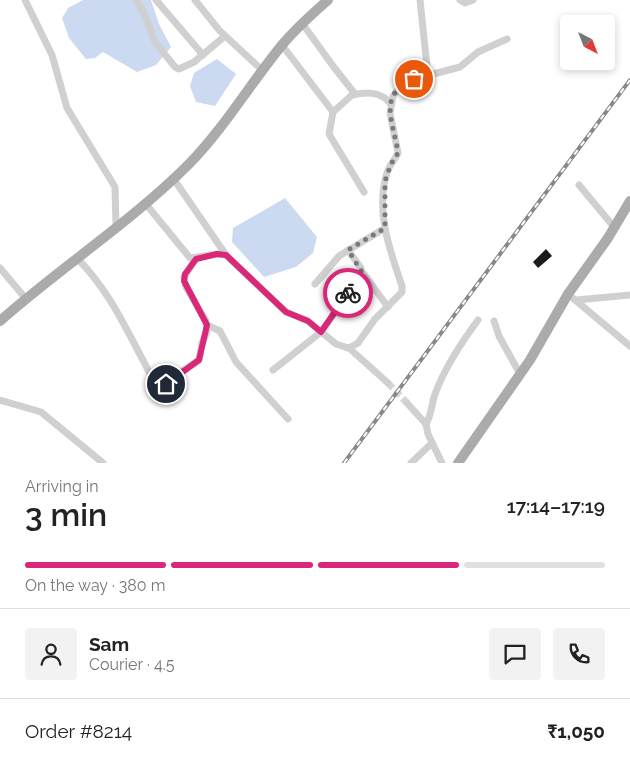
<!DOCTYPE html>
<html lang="en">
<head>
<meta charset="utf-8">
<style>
	:root { --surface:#fff; --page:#f2f2f2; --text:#222; --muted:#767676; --line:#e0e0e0; --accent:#db2777 }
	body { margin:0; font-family:Raleway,sans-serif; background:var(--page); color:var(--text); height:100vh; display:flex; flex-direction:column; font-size:19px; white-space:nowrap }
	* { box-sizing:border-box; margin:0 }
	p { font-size:16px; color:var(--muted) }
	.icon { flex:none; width:28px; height:28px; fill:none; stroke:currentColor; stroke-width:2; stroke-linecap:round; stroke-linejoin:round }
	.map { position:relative; height:463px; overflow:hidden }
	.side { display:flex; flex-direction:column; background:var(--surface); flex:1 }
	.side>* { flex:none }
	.needle { width:32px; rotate:138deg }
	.buttons { position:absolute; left:560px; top:15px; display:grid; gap:10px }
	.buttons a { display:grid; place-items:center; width:55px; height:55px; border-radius:5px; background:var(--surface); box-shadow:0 2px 8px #0003; font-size:25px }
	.pin { position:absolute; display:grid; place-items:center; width:42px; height:42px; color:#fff; margin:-21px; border:2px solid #fff; border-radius:50%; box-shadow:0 1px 5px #0007 }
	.courier { position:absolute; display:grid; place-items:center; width:50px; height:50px; margin:-25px; border:4px solid #db2777; border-radius:50%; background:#fff; color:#222; box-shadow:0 1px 6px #0007 }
	.overview em { font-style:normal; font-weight:600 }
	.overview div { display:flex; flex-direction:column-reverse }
	.overview { display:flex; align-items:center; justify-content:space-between; height:85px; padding:0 25px }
	h1 { font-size:32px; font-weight:600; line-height:38px }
	.bar { display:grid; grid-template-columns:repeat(4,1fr); gap:8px 5px; align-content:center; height:60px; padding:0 25px }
	.bar i { height:6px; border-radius:4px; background:var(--line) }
	.bar .selected { background:var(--accent) }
	.bar p { grid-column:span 4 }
	.line { display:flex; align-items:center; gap:12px; padding:0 25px; border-top:1px solid var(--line) }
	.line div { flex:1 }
	.round { display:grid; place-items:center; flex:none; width:52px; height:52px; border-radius:5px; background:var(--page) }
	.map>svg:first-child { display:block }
	.water { fill:#ccdaf1 }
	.building { fill:#1a1a1a }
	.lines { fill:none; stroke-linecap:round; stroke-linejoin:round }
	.minor-tunnel { stroke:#d6d6d6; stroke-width:7; stroke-dasharray:7 3.5; stroke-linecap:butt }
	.minor { stroke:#d0d0d0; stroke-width:7 }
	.primary { stroke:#ababab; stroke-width:10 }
	.rail-casing { stroke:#888; stroke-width:4 }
	.rail { stroke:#fff; stroke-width:2; stroke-dasharray:5.5; stroke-linecap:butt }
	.done { stroke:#7a7a7a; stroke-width:5; stroke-dasharray:0 9 }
	.route { stroke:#db2777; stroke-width:6 }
</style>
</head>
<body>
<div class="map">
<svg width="630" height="463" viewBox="0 0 630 463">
	<rect width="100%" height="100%" fill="#fff"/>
	<!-- water -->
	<g class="water">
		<polygon points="83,0 151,0 159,24 171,47 156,65 137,72 103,52 95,58 86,59 69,38 62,18 68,8"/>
		<polygon points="217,59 236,74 215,106 196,102 190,86 194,73"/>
		<polygon points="285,198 317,237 313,253 296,267 264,277 232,242 233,228"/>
	</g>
	<!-- building -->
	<polygon class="building" points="546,249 552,256 538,268 533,262"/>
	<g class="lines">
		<!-- minor-tunnel -->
		<polyline class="minor-tunnel" points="388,383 407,403"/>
		<!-- minor -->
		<g class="minor">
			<polyline points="25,0 52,55 67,108 115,187 116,227"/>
			<polyline points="136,0 143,11 155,42 175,67 179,69 194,62 225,36"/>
			<polyline points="156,0 203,55"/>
			<polyline points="195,0 219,30 262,70"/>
			<polyline points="420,0 428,76"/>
			<polyline points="460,0 465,3 473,0"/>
			<polyline points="302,23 333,66 355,94"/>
			<polyline points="282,45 333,112 329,134 364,192"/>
			<path d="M333 112 352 95C366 92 380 91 390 103"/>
			<polyline points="173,178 226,255"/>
			<polyline points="579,185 614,227"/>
			<path d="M145 203 190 258 217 254 226 255 286 312 308 321 336 344 345 347 349 348 358 343 375 319 402 292V286C390 251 375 211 387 173 389 165 395 160 398 153L390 113 393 96 399 88 414 79 460 67 478 52 507 39"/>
			<path d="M77 258C109 291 123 323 144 362 148 370 153 383 162 385L199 360 202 343 207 332 206 321 186 287 184 277 196 259"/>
			<polyline points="0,268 26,299"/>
			<polyline points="362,272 388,307"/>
			<polyline points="315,284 339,256 385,228"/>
			<polyline points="568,294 630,346"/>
			<polyline points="576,300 630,295"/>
			<polyline points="494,321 499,336 520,374"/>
			<polyline points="207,325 220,331 236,362 288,419"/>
			<polyline points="349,348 388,383"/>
			<polyline points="273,370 321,332 361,276 361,268 348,250"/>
			<polyline points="0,400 41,412 103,463"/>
			<polyline points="407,403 426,424"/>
			<polyline points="411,463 432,443"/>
			<path d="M442 463 428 434 426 424C432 414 431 405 435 394 445 367 461 343 478 320"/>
		</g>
		<!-- primary -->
		<g class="primary">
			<path d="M0 321C61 267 131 222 189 164 225 127 250 84 282 45 296 28 312 14 328 0"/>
			<polyline points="458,463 530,360 568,294 608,238 630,201"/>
		</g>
		<!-- rail casing -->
		<g class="rail-casing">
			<polyline id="rail" points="344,463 630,80"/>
		</g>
		<!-- rail -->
		<use href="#rail" class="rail"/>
	</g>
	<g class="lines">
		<!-- done -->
		<path class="done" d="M348 293 361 276 362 272 348 250 385 228V181L391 164 398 153C394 123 376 94 414 79"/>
		<!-- route -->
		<polyline class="route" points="166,384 199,360 207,325 184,281 185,274 196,259 217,254 226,255 286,312 308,321 321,332 348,293"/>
	</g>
</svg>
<div class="buttons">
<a><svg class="needle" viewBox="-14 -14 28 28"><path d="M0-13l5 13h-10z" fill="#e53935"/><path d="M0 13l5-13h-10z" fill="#767676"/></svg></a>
</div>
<div class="pin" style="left:414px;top:79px;background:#ea580c"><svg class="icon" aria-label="bag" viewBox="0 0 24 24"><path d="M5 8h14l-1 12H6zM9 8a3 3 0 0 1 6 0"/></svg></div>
<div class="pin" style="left:166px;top:384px;background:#1f2937"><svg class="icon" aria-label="home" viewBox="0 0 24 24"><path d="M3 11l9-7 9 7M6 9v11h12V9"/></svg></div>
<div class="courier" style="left:348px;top:293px"><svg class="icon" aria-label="bike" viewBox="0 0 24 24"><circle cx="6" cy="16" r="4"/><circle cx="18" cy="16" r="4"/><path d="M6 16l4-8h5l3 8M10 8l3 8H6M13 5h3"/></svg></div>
</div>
<section class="side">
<div class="overview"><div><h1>3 min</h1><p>Arriving in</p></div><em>17:14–17:19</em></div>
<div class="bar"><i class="selected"></i><i class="selected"></i><i class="selected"></i><i></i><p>On the way · 380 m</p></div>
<div class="line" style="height:90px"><a class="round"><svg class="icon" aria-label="person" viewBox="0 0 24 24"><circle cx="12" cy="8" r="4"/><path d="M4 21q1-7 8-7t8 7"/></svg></a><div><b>Sam</b><p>Courier · 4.5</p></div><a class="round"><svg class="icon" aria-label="chat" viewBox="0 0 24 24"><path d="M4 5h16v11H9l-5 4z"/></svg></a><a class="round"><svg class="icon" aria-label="phone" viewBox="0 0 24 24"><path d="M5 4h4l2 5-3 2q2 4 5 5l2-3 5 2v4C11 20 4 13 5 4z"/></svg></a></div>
<div class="line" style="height:65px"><div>Order #8214</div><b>₹1,050</b></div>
</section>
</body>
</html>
